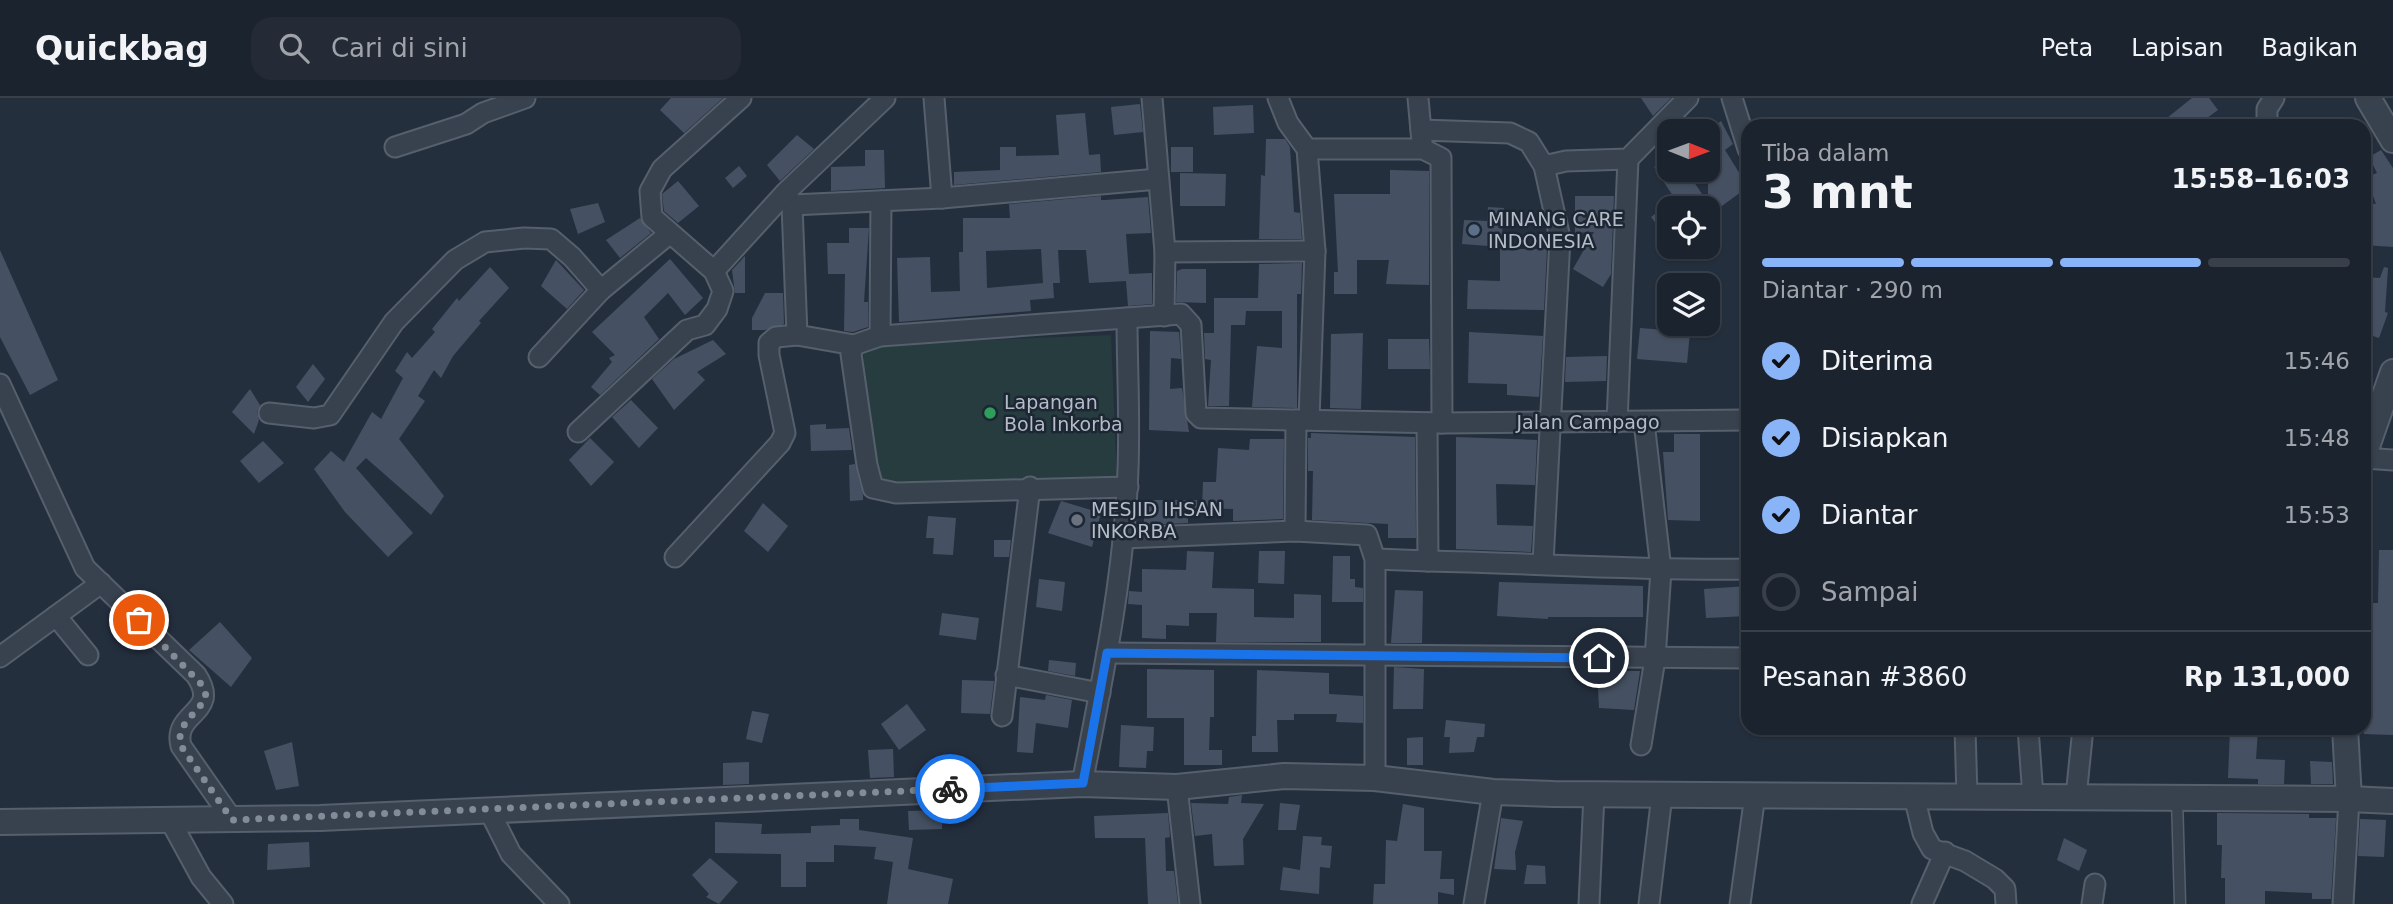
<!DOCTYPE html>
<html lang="id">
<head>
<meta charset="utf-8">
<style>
	:root { --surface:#1b232e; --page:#242b36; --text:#f1f3f6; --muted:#a0a4aa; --line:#39404a; --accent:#8ab4f8 }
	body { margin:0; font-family:"DejaVu Sans",sans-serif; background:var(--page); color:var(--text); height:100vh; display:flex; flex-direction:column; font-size:26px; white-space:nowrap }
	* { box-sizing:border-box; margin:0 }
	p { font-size:23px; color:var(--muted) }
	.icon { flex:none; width:38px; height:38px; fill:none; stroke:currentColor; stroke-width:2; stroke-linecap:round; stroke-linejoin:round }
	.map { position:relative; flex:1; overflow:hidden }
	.side { position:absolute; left:1741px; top:21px; width:630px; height:616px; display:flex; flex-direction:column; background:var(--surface); border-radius:21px; box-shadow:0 2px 5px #0004,0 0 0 2px var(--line) }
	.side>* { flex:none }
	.needle { width:46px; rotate:91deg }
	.controls { position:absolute; left:1657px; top:21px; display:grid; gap:14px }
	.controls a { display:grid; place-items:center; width:63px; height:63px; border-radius:14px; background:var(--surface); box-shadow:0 2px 5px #0004,0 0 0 2px var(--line); font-size:35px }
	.pin { position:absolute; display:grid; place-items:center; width:60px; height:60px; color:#fff; margin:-30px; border:4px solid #fff; border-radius:50%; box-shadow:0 2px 7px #0007 }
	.courier { position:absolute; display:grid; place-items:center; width:70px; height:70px; margin:-35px; border:5px solid #1a73e8; border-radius:50%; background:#fff; color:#222; box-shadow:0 2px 9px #0007 }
	.headline em { font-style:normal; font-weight:700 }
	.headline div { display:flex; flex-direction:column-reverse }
	.headline { display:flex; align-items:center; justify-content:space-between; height:119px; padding:0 21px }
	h1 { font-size:46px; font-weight:700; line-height:52px }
	.bar { display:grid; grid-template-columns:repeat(4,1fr); gap:10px 7px; align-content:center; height:84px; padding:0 21px }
	.bar i { height:9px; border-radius:5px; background:var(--line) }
	.bar .selected { background:var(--accent) }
	.bar p { grid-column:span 4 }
	.line { display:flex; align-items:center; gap:18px; padding:0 21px; border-top:2px solid var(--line) }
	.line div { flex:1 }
	ol { padding:0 21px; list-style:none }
	li { display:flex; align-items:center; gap:21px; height:77px }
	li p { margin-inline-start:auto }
	li .icon { padding:7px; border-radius:50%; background:var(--accent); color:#111; stroke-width:4 }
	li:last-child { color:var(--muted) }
	li i { width:38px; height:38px; border:4px solid var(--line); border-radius:50% }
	header { display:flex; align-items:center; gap:42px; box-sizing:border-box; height:98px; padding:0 35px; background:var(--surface); border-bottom:2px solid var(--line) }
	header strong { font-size:33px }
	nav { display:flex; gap:38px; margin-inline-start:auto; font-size:24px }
	.search { width:490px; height:63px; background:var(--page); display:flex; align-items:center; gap:18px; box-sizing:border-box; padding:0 24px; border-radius:21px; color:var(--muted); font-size:26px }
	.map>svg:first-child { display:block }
	.green { fill:#263c3f }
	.building { fill:#455162; fill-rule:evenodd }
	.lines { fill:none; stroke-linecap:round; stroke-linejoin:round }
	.service-casing { stroke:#565f6c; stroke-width:13 }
	.minor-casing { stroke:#565f6c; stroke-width:23 }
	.tertiary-casing { stroke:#565f6c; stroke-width:28 }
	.service { stroke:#38414e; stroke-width:10 }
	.minor { stroke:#38414e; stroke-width:19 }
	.tertiary { stroke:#38414e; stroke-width:24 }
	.done { stroke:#828b98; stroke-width:7; stroke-dasharray:0 12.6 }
	.route { stroke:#1a73e8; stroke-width:9 }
	.service-dot { fill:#5c6f8a; stroke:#1d2633; stroke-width:2.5 }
	.leisure-dot { fill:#2e9e5b; stroke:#1d2633; stroke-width:2.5 }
	.worship-dot { fill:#6b7280; stroke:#1d2633; stroke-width:2.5 }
	.labels { text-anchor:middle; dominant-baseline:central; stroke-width:5; stroke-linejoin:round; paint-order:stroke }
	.poi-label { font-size:19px; fill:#b4bcc9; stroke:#1d2633; text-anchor:start }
	.street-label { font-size:19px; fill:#b4bcc9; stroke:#1d2633 }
</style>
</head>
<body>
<header>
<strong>Quickbag</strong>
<div class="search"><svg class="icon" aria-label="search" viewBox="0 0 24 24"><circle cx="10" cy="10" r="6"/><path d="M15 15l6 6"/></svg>Cari di sini</div>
<nav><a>Peta</a><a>Lapisan</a><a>Bagikan</a></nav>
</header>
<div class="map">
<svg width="2393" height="806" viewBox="0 0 2393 806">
	<rect width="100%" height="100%" fill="#242f3e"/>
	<!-- green -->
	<polygon class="green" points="1111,237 1117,383 869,394 863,247"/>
	<!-- building -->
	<g class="building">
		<polygon points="671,0 723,0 684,35 660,12"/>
		<polygon points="1641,0 1671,0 1653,18"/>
		<polygon points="2192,0 2209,0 2218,12 2196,28 2157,28"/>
		<polygon points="1140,6 1143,34 1114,37 1111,9"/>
		<polygon points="1253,7 1254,35 1214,37 1213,9"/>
		<polygon points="1085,15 1089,57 1100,56 1101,74 954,87 954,74 1000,72 1000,49 1016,49 1016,58 1059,57 1056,17"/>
		<polygon points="1721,23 1733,46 1725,52 1748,89 1708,118 1708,110 1670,110 1670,144 1651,119 1675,101 1654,69 1670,59 1670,72 1686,72 1708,105 1708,33"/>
		<polygon points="797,37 814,51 780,83 767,67"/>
		<polygon points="1266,41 1285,41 1290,49 1294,114 1300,115 1302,141 1259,141 1261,77 1265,78"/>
		<rect x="1171" y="49" width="22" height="25"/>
		<polygon points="865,52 884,52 885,90 831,93 831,69 865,68"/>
		<polygon points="2381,52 2393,70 2393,149 2364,147 2364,105 2376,106 2366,79 2377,75 2369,59"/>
		<polygon points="739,68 747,78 733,90 725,80"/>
		<polygon points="1390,72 1429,73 1429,187 1386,186 1389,162 1357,162 1357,196 1334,196 1334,174 1338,174 1334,96 1390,96"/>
		<polygon points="1180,75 1226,76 1225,108 1180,108"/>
		<polygon points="678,83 699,108 678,125 664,113 662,96"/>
		<path d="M1101 98V102H1105L1148 99 1151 135 1126 136 1129 176 1152 175V206L1128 208 1126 183 1089 185 1086 152H1058L1060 185H1053L1054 200 1030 202 1031 213 899 224 897 160 930 159 931 194 960 193 959 154H963V120H1010L1009 106ZM1041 151 1043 185 987 190 986 153Z"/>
		<polygon points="1575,98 1614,98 1611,176 1603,189 1573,171 1594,134 1575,135"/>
		<polygon points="598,105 605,124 578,136 570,111"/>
		<polygon points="1488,109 1504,110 1501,149 1462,146 1464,122 1487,123"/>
		<polygon points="640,120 651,135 620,160 606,142"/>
		<polygon points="849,130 869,130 864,204 868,204 868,229 853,234 844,233 845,176 828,176 827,145 849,145"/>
		<polygon points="1500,151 1547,151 1544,212 1467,211 1468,182 1500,183"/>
		<polygon points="0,152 58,282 30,297 0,239"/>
		<polygon points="745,158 745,195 735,195 732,172"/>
		<polygon points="670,161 703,200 685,217 668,195 644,219 659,241 600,297 591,289 612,264 609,260 615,257 592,234"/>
		<polygon points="556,162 584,192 567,211 541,188"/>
		<polygon points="1302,165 1301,196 1297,196 1297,310 1252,309 1257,248 1282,250 1282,213 1246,213 1245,227 1231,227 1229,308 1208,308 1211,262 1205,261 1204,235 1214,235 1214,200 1258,200 1259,166"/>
		<polygon points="490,169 509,190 479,223 481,225 453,258 441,280 434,272 418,298 425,303 399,341 444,398 431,417 366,360 356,370 413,435 388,459 345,414 314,371 331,353 344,364 372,314 381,321 403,280 395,273 407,254 412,260 435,234 432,231 457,200 459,203"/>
		<polygon points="2384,169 2388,170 2385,214 2388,215 2379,240 2364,235 2371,204 2364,204 2364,179 2380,180"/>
		<polygon points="1182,171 1206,171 1206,205 1176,204 1177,173"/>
		<polygon points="765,195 783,195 784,226 765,232 752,232 752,220"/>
		<polygon points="1640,230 1690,234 1687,265 1637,261"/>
		<polygon points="1150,233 1179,234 1181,261 1171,260 1170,291 1182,290 1189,334 1149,332"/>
		<polygon points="1469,234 1543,238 1539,299 1507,297 1507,286 1468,285"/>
		<polygon points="1363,235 1361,311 1330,310 1331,236"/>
		<polygon points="1388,241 1429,241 1430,271 1388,271"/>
		<polygon points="713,242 726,256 697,274 705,282 674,312 652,281 674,261"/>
		<polygon points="1607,258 1606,283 1565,284 1566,259"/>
		<polygon points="313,266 325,281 308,304 296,289"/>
		<polygon points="250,291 260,307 257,314 259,322 254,336 232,314"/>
		<polygon points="631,302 658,330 639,350 612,319"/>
		<polygon points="826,326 826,331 849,330 852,352 811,353 810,327"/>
		<polygon points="1311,335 1415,339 1416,440 1388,440 1388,426 1312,422 1313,373 1308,373 1308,340 1311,340"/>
		<polygon points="1674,336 1700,336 1700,423 1668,422 1663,354 1674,354"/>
		<polygon points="1456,339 1537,342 1535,387 1496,386 1497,427 1533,428 1531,454 1456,451"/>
		<polygon points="590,340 614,364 591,388 569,362"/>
		<polygon points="1250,341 1284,341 1283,421 1233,423 1233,411 1202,410 1203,384 1216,384 1218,350 1249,352"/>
		<polygon points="263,343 284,365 259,385 240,363"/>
		<polygon points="855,366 863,397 863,402 850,403 849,367"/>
		<polygon points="1144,402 1197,402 1197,418 1188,418 1188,425 1144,427"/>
		<polygon points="1061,403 1101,415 1092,449 1048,435"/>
		<polygon points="763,405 788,428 768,454 744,433"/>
		<polygon points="928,418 956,420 953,457 933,456 934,440 926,440"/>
		<polygon points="994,442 1011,442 1009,459 994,459"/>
		<polygon points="2379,452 2393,452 2393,637 2364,636 2364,537 2370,537 2369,505 2378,505"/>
		<polygon points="1187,453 1214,454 1212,490 1254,491 1254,519 1294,520 1294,496 1321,497 1321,544 1216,544 1217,515 1189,515 1189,528 1166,527 1166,541 1142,540 1142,507 1128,506 1129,493 1142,494 1142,471 1186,472"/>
		<polygon points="1259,453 1285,453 1284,486 1258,485"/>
		<polygon points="1333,458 1350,458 1350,481 1355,481 1355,489 1363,490 1363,504 1332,504"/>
		<polygon points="1039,481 1065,484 1062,513 1036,509"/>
		<polygon points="1499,484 1643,488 1643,519 1548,519 1548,521 1497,518"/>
		<polygon points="1748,488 1748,518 1706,520 1704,491"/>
		<polygon points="1395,492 1423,493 1422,545 1391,545"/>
		<polygon points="942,515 979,520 976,542 939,537"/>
		<polygon points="220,524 252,560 231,589 189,552"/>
		<polygon points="1049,562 1076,565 1075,578 1048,573"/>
		<polygon points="1394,569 1424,571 1423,611 1393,611"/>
		<polygon points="1147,571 1214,572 1214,619 1210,619 1209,652 1222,652 1222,667 1184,667 1184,620 1147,620"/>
		<polygon points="1257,572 1329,575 1329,596 1363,598 1363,625 1336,624 1337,616 1294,616 1294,622 1277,622 1278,654 1252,654 1252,638 1256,638"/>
		<polygon points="1597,573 1640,573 1634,612 1599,610"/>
		<polygon points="962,582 994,583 990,616 961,615"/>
		<polygon points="1046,597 1072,602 1068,630 1036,625 1033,655 1017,654 1020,599 1045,602"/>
		<polygon points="907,606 926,632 899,652 881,626"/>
		<polygon points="752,613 769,616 762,645 746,641"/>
		<polygon points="1446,622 1485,626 1484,639 1477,639 1474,654 1449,655 1450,639 1444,639"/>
		<polygon points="1121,627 1154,629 1153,653 1147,653 1146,670 1119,669"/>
		<polygon points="2230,631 2258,632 2256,661 2285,662 2284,686 2258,686 2258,681 2228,680"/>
		<polygon points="1423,639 1423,667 1407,667 1407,640"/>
		<polygon points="292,644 299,688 276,692 264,653"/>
		<polygon points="893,651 894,679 870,680 868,652"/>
		<polygon points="2310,663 2332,664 2333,686 2311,686"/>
		<polygon points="749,664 749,686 723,687 723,665"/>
		<polygon points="1242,697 1241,705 1264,706 1243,741 1244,767 1214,768 1212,736 1195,738 1191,705 1228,706 1229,699"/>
		<polygon points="1280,705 1300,707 1296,732 1278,732"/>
		<polygon points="1403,706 1424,710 1424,753 1442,753 1440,781 1454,781 1454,797 1438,794 1438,806 1373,806 1374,786 1385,786 1386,742 1397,743"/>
		<polygon points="942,712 942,731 909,732 908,713"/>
		<polygon points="1168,715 1170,739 1165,740 1166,773 1174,773 1178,806 1148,806 1145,740 1095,740 1094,718"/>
		<polygon points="2217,715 2309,716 2309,720 2336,720 2331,801 2312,801 2312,795 2265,793 2265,806 2225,806 2225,780 2221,780 2222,747 2217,747"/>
		<polygon points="1501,720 1523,723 1515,754 1516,772 1494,771"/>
		<polygon points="840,721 859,721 859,732 913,740 908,771 953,781 948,806 887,806 893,764 874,761 876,749 834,747 834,764 806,764 806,789 781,789 781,756 715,755 715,724 762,726 761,736 811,735 811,728 840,727"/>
		<polygon points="2360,721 2386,722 2384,759 2358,758"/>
		<polygon points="1303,738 1322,739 1321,747 1332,748 1330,770 1320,769 1319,796 1280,792 1283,769 1300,772"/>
		<polygon points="2064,740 2087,752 2079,773 2057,762"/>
		<polygon points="309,744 310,769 267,772 268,746"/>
		<polygon points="710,760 738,784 719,806 706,799 709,796 692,777"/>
		<polygon points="1527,767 1545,768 1546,786 1524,786"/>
	</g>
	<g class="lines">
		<!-- service casing -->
		<g class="service-casing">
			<polyline id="service" points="2177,700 2180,806"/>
		</g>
		<!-- minor casing -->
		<g class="minor-casing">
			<g id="minor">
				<polyline points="934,0 942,100"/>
				<polyline points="1152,0 1165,154 1164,218"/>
				<polyline points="1278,0 1288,25 1307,51 1315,153 1309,321"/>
				<polyline points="1418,0 1422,44"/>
				<polyline points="1732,0 1748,51"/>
				<polyline points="2267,28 2267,11 2274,0"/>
				<polyline points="1421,32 1510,35 1529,44 1544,68 1560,140 1543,465"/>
				<polyline points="395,49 466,26 483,15 525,0"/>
				<polyline points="1307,51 1423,51 1441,60 1442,325"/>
				<polyline points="1544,68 1566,63 1628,61 1688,0"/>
				<polyline points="788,98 792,107 797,237 854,247"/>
				<polyline points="792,107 942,100 1158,81"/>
				<polyline points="1165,154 1315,153"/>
				<polyline points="714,173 786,94 885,0"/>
				<polyline points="880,238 881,103"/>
				<polyline points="539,259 601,192 669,136"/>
				<path d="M0 286 85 470 196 577C222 616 172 613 181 648L232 721"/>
				<polyline points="269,315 314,320 330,317 394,224 455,162 485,144 524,140 551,141 572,159 601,192"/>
				<polyline points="1617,324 1628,61"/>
				<polyline points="578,334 687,232 705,227 717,211 723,193 714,173 652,119 650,93 662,71 741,0"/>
				<polyline points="2364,360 2393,362"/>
				<polyline points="1128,389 896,395 873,390 867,367 851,256 854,247 880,238 1181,216 1191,227 1196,315 1201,320 1442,325 1748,322"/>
				<polyline points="1295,433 1296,322"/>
				<polyline points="1123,440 1295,433 1367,437 1375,461 1375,680"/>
				<polyline points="675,459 780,345 785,335 769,257 769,245 776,239 797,237"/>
				<polyline points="1375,461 1428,463 1427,325"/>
				<path d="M1428 463C1535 465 1641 473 1748 471"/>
				<polyline points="56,518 88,557"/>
				<polyline points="1107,555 1748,560"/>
				<polyline points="0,559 101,485"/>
				<polyline points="1006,577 1100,595"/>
				<polyline points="1002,618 1030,389"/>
				<polyline points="1965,630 1967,698"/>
				<polyline points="2028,630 2033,699"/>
				<polyline points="1641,647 1655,561 1661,472 1644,324"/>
				<path d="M1082 686C1101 588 1122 490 1127 391 1131 334 1127 277 1127 220"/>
				<polyline points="1177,689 1190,806"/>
				<polyline points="1914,698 1923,735 1932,751 1965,763 1995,781 2005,791 2006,806"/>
				<polyline points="2076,699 2083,630"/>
				<polyline points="489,712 511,756 559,806"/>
				<polyline points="171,724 201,779 223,806"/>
				<polyline points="1474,806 1493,694"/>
				<polyline points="1589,806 1594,696"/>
				<polyline points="1649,806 1662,697"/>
				<polyline points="1740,806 1755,697"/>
				<polyline points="1922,806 1945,754"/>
				<polyline points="2092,806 2095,786"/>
				<polyline points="2343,806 2349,701"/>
			</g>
		</g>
		<!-- tertiary casing -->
		<g class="tertiary-casing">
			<g id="tertiary">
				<polyline points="2368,0 2393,42"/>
				<polyline points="2364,357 2393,274"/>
				<polyline points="2349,701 2393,703"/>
				<polyline points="0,724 320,720 1082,686 1177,689 1284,678 1375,680 1493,694 1553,696 2349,701 2345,630"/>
			</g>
		</g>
		<!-- service -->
		<use href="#service" class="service"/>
		<!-- minor -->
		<use href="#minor" class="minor"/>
		<!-- tertiary -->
		<use href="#tertiary" class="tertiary"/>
	</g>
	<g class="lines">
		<!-- done -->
		<path class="done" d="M139 522 203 588 206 598C198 617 175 625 181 648L232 722 950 691"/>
		<!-- route -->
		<polyline class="route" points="950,691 1083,685 1107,555 1599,560"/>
	</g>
	<!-- markers -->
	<circle class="service-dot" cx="1474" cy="132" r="7"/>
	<circle class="leisure-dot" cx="990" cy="315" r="7"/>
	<circle class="worship-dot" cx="1077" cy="422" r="7"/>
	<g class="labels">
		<!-- poi labels -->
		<g class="poi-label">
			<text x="1488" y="121">MINANG CARE<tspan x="1488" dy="22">INDONESIA</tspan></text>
			<text x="1004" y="304">Lapangan<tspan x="1004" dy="22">Bola Inkorba</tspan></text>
			<text x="1091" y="411">MESJID IHSAN<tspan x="1091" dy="22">INKORBA</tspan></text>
		</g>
		<!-- street labels -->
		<g class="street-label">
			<text x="1588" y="324">Jalan Campago</text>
		</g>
	</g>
</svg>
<div class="controls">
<a><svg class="needle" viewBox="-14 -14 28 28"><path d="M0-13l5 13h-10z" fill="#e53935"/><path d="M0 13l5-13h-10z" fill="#a0a4aa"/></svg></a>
<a><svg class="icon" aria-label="locate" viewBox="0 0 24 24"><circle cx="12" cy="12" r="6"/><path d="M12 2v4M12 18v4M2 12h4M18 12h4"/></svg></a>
<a><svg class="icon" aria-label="layers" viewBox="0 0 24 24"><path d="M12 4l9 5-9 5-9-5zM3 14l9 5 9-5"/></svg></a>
</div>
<div class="pin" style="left:139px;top:522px;background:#ea580c"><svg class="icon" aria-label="bag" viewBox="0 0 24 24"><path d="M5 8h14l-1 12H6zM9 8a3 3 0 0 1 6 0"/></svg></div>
<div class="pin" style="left:1599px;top:560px;background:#1f2937"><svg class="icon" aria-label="home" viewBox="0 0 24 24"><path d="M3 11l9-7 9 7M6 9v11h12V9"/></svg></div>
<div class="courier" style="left:950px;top:691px"><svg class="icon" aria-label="bike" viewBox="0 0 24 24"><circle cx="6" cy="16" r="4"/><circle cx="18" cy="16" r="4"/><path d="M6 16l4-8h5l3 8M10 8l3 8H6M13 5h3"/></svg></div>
<section class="side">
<div class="headline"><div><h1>3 mnt</h1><p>Tiba dalam</p></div><em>15:58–16:03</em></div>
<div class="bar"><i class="selected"></i><i class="selected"></i><i class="selected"></i><i></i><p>Diantar · 290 m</p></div>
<ol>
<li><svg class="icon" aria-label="check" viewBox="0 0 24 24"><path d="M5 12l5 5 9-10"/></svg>Diterima<p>15:46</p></li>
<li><svg class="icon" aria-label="check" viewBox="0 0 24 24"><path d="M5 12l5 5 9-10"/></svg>Disiapkan<p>15:48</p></li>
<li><svg class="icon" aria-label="check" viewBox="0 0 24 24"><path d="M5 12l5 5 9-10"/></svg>Diantar<p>15:53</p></li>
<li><i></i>Sampai</li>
</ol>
<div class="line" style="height:91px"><div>Pesanan #3860</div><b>Rp 131,000</b></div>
</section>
</div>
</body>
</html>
